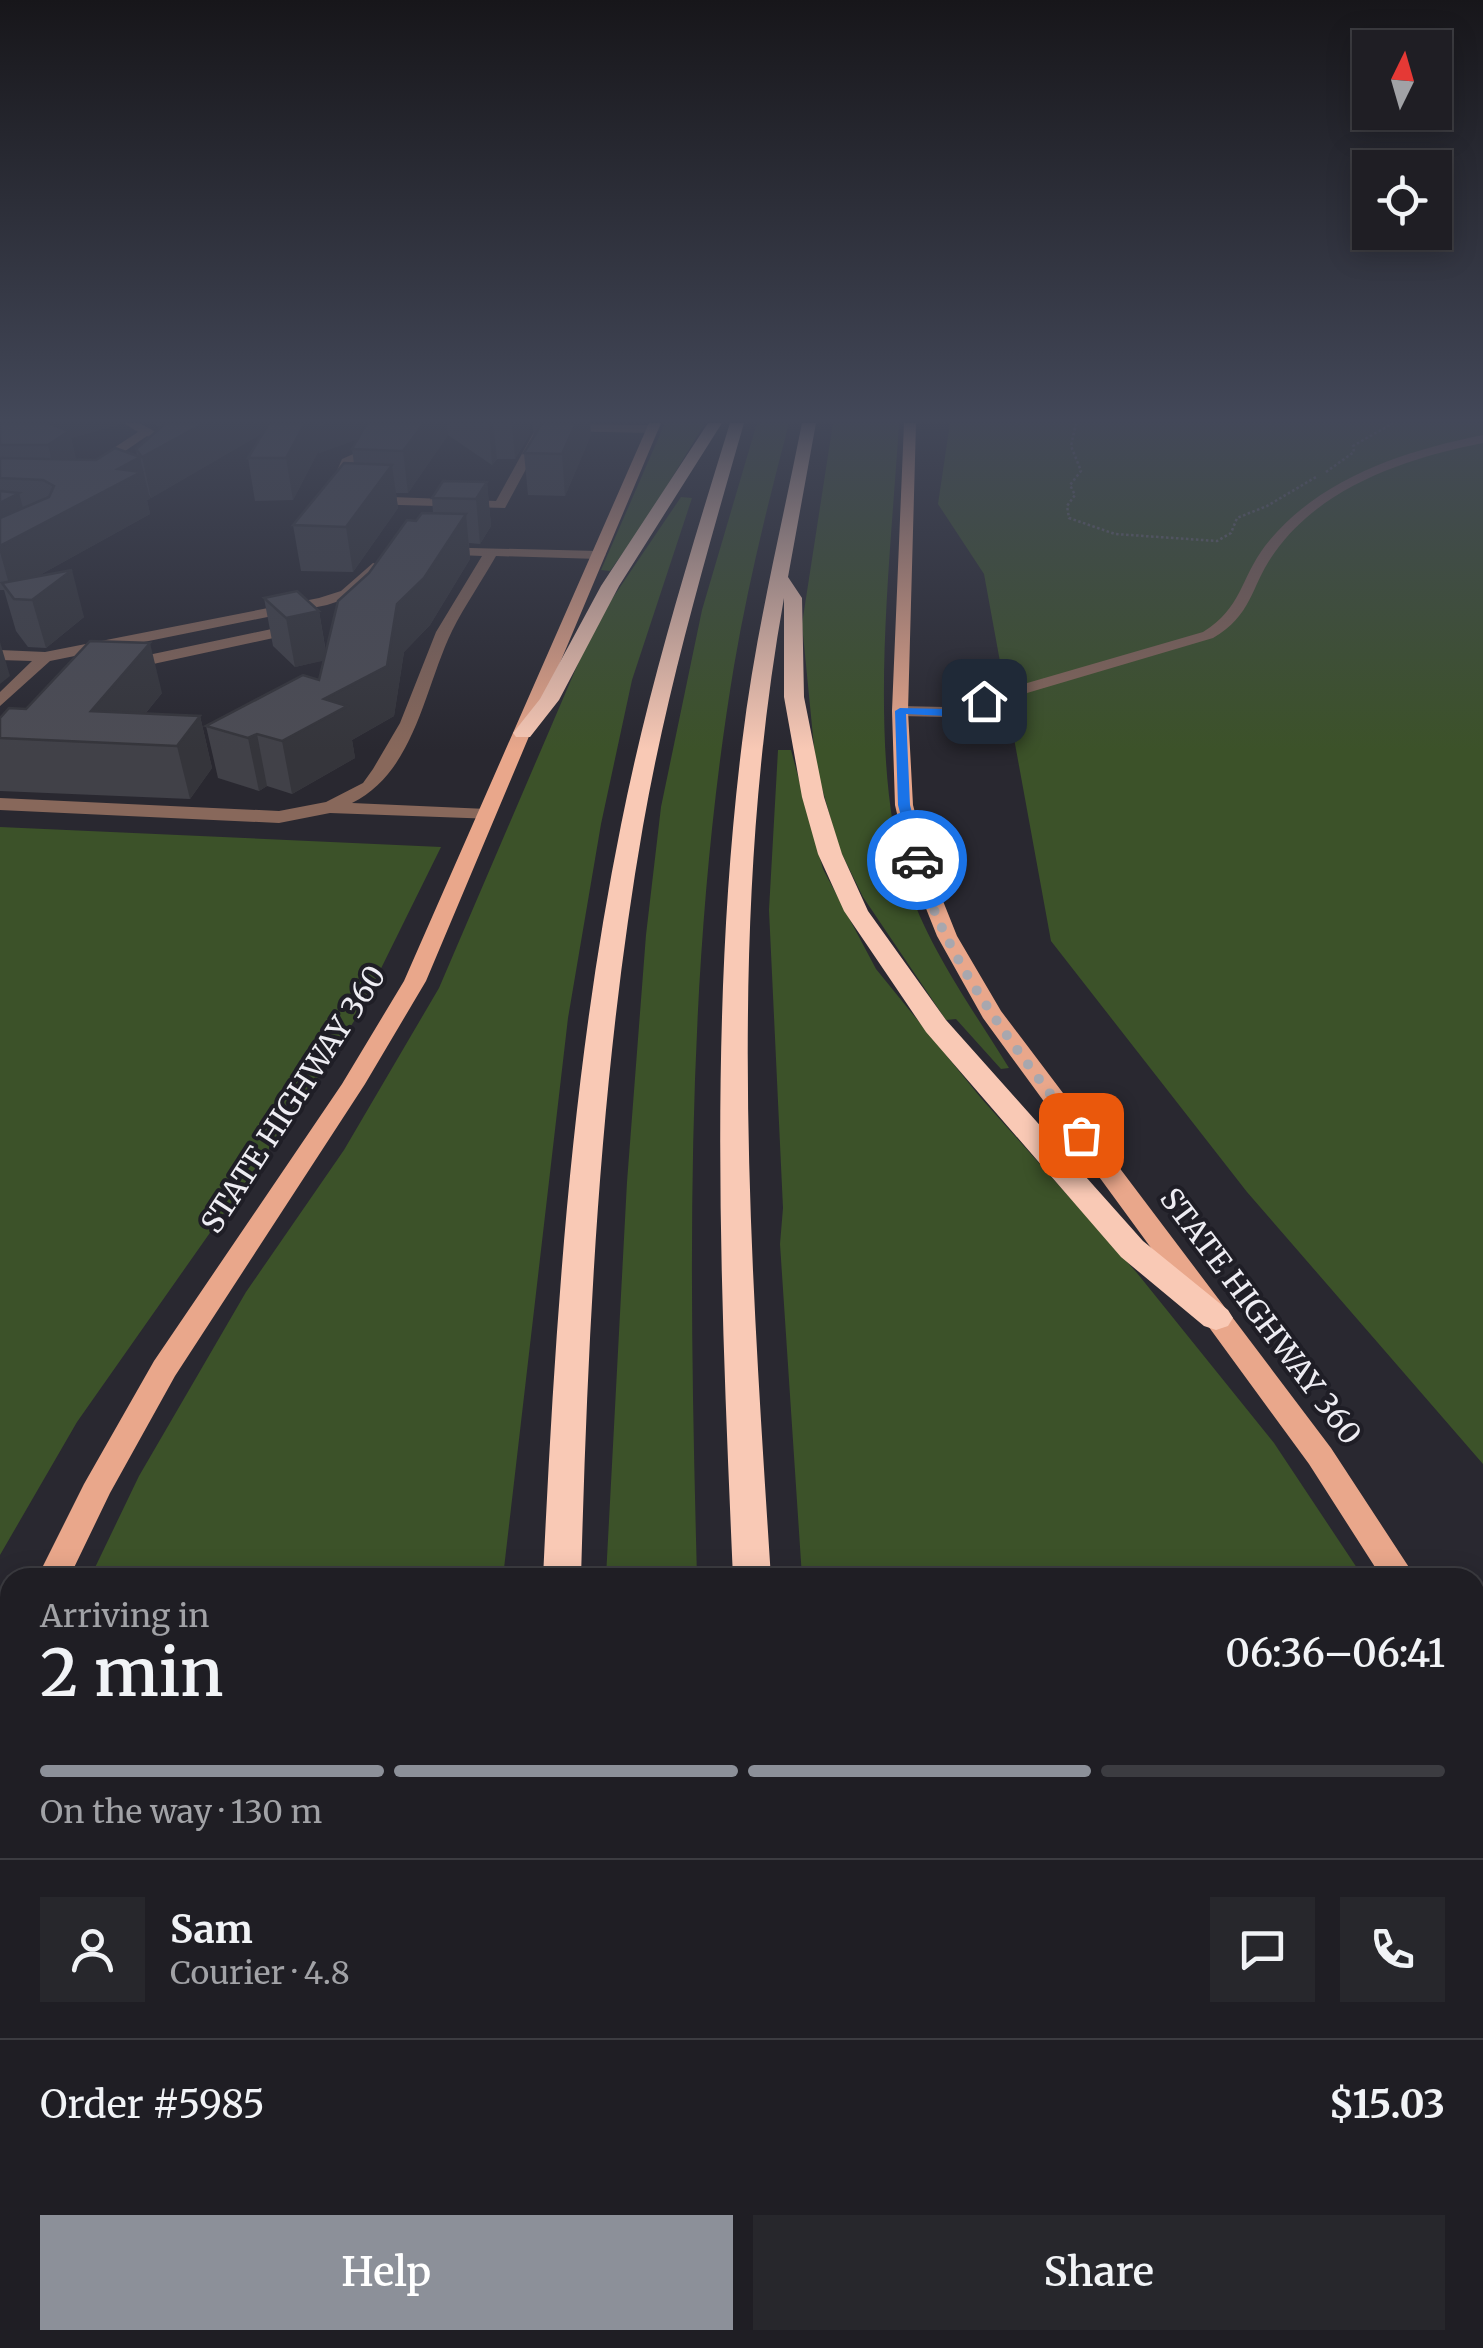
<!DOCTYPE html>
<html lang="en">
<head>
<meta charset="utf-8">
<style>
	:root { --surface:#1f1e24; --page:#27272c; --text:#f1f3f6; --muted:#a1a2a6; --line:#3c3c41; --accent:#8c9099 }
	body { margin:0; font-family:Merriweather,serif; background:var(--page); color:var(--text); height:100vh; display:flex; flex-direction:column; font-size:38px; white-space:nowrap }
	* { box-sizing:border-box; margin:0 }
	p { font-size:32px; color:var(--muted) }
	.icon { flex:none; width:55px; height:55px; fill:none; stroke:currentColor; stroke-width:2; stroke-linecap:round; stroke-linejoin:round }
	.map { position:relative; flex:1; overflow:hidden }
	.sheet { position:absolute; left:0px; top:1568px; width:1485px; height:782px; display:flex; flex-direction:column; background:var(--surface); border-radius:30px 30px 0 0; box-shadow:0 5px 25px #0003,0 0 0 2px var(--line) }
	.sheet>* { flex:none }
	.needle { width:65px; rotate:5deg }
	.buttons { position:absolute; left:1352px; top:30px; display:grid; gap:20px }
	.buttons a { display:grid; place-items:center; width:100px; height:100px; border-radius:0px; background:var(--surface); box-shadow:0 5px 25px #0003,0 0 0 2px var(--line); font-size:50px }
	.pin { position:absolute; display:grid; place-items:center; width:85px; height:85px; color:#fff; margin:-42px; border-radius:20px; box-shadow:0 5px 15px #0006 }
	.courier { position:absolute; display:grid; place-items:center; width:100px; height:100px; margin:-50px; border:8px solid #1a73e8; border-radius:50%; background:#fff; color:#222; box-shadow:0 2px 12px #0007 }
	.head em { font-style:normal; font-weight:600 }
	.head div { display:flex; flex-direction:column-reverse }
	.head { display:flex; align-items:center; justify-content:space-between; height:170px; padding:0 40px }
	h1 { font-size:65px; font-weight:600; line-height:75px }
	.bar { display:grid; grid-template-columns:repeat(4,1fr); gap:15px 10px; align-content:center; height:120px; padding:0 40px }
	.bar i { height:12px; border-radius:8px; background:var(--line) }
	.bar .current { background:var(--accent) }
	.bar p { grid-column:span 4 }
	.line { display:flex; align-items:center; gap:25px; padding:0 40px; border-top:2px solid var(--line) }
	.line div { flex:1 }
	.round { display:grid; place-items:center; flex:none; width:105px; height:105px; border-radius:0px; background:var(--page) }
	.primary-button { display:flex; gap:20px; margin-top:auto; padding:20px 40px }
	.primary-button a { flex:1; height:115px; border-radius:0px; background:var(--accent); color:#fff; font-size:40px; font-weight:600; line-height:115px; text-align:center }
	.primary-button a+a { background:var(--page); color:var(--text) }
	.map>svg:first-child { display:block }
	.green { fill:#3c5229 }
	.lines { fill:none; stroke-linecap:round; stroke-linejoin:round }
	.path { stroke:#6a6970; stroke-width:2.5; stroke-dasharray:2.5 2.5; stroke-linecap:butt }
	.minor { fill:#88685b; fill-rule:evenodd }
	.major { fill:#e9a78b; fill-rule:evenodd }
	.highway { fill:#f9c9b5; fill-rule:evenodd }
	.wall { fill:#414148 }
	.shaded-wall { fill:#35353b }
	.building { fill:#4c4c54; stroke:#35353b; stroke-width:2.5 }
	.route { fill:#1a73e8 }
	.done { stroke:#a8a7ae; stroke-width:10; stroke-dasharray:0 18 }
	.labels { text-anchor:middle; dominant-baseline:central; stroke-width:8; stroke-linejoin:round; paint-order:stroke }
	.street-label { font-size:30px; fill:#edecf2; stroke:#1f1e26 }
</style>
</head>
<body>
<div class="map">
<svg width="1483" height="2348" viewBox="0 0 1483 2348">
	<rect width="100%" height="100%" fill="#292830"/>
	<!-- green -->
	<g class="green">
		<polygon points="665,423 705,423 647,519 610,571 601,570"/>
		<path d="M757 423H789C768 503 748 584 734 666 684 965 689 1275 697 1577H606L627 1182 646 935 661 807 702 610Z"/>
		<path d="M833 423H899C891 557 866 753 906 880 928 948 972 1008 1009 1068L1001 1069 956 1019 946 1020 863 897 839 848 816 767 802 624Z"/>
		<polygon points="950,423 1483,423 1483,1464 1247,1192 1051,941 984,574 938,504"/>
		<polygon points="681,497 692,498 632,680 601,824 568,1018 503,1577 90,1578 139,1476 246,1292 344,1150 439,988 595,624"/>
		<polygon points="778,750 791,750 823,869 876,969 981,1098 1137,1273 1274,1443 1363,1577 802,1577 780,1244 783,1208 769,910"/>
		<polygon points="0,827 441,847 358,1015 299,1106 77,1422 0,1555"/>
		<polygon points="10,1754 10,2097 0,2096 0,1778"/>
		<polygon points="1475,1754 1483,1769 1483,2259 1475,2259"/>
		<polygon points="0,2281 10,2282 10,2340 307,2340 370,2348 0,2348"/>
	</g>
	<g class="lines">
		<!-- path -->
		<g class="path">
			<polyline points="1076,423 1071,446 1081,471 1070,485 1075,495 1067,506 1069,518 1115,534 1217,541 1231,533 1237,518 1267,506 1316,477"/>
			<polyline points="1326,472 1354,452 1353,446 1393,423"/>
		</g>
		<!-- minor -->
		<g class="minor">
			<polygon points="124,423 139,423 177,443 160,455 154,451 162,443 147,436 96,471 88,471 88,465 138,432"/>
			<polygon points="406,423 418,423 400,443 351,464 337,494 327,494 342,459 392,437"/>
			<polygon points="553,424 653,425 659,429 653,433 557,431"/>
			<polygon points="541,426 547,430 505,508 366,504 359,500 366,496 496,501 535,430"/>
			<path d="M1483 435V443C1407 458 1322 486 1275 552 1250 586 1254 614 1213 638L946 717 900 716 892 711 900 706 945 707 1203 632C1242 608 1240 579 1265 546 1317 479 1403 451 1483 435Z"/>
			<path d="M431 547 599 551 606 555 599 559 496 556C482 581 465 605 452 631 424 689 415 772 352 803L487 809 494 811V819L330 813 279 823 0 810V798L279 811 326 802 363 783 373 769 400 723 436 632 482 556 436 554 431 553Z"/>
			<polygon points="373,563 385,566 351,597 327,605 50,661 0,706 0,692 32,661 0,660 0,650 45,652 319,598 341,591"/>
			<polygon points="305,622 313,627 310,630 130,669 118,659 126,654 134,658"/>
		</g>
		<!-- major -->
		<g class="major">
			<polygon points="649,423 661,423 426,981 365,1084 175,1376 110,1493 69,1578 37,1578 84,1484 154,1361 342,1084 404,981"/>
			<polygon points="904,423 916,423 908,711 913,805 929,866 957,936 1001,1011 1331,1448 1416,1578 1382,1578 1309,1464 983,1018 937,936 909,866 895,805 892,711"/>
			<polygon points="10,1658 10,1706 0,1710 0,1662"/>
			<polygon points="1475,1675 1483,1678 1483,1720 1475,1717"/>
			<polygon points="0,2170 10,2171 10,2213 0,2212"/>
			<polygon points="1476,2332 1483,2348 1352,2348 1348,2340 1475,2340"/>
		</g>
		<!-- highway -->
		<g class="highway">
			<polygon points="708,423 722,423 619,586 559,700 530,737 516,737 513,733 540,699 601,586"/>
			<path d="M730 423H744C706 556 667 689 643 826 600 1074 588 1326 581 1578H543C555 1325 571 1073 621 825 648 689 689 556 730 423Z"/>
			<path d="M802 423H816L788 577 802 598 804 697 824 797 842 854 868 911 946 1020 1143 1241 1228 1310 1233 1318 1228 1326 1216 1330 1204 1326 1121 1257 926 1032 844 911 818 854 802 797 784 697V598C726 921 750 1252 771 1578H733C721 1300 708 1020 742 743 755 634 781 530 802 423Z"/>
			<polygon points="511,2340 565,2340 564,2348 510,2348"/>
			<polygon points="783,2340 837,2340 838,2348 784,2348"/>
		</g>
	</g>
	<!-- wall -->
	<g class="wall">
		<polygon points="0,423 122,423 121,424 71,438 76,460 96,460 137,456 136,449 161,427 150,423 529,423 530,434 515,459 497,459 492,465 448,435 408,493 396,493 398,508 353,572 301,571 293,525 354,464 352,449 358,439 319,453 319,450 293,500 255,501 248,458 263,433 151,498 149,495 150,499 147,500 150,514 38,576 84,617 46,648 28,647 16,631 4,590 0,590"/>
		<polygon points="532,423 590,423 591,435 565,496 528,495 524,453 534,437"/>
		<polygon points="487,482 491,526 480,544 469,543 470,559 430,625 404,652 394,716 352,740 355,758 292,794 267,786 259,791 218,778 206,726 319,680 324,660 295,667 273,646 264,598 319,611 326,652 369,573 416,521 433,513 432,498"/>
		<polygon points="162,693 145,714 200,716 212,768 190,799 0,791 0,718 26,709"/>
	</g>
	<!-- shaded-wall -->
	<g class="shaded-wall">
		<polygon points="19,423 122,423 121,424 71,438 79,471 58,486 48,445"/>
		<polygon points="204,423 269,423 270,429 151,498 142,457"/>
		<polygon points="305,423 382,423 367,436 319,453 319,450 293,500 286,458"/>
		<polygon points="424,423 447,423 448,435 408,493 403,451"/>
		<polygon points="490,423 493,423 497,459 492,465 489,424"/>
		<polygon points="512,423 529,423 530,434 515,459"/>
		<polygon points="576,423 590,423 591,435 565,496 562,454"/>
		<polygon points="140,457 150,499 147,500 150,514 11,591 0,552 0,503 19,493 29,530 118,469"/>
		<polygon points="392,465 398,508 353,572 346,527"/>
		<polygon points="487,482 491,526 480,544 476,499"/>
		<polygon points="466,514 470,559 430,625 404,652 394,716 352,740 355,758 292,794 282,741 324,699"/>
		<polygon points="72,570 84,617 46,648 32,600"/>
		<polygon points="319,611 327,660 295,667 286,618"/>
		<polygon points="0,642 10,676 0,684"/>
		<polygon points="150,643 162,693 121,743 91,711"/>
		<polygon points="200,716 212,768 190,799 177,746"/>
		<polygon points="257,734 267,786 259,791 248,738"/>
	</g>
	<!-- building -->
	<g class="building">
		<polygon points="0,423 48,423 69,431 48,445 0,445"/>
		<polygon points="166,423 204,423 142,457 136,449"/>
		<polygon points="269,423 305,423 286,458 248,458"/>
		<polygon points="318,423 332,423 316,428"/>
		<polygon points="367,423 424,423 403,451 352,449"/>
		<polygon points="542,423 576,423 562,454 524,453"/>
		<polygon points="115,448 140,457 118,469 141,472 0,546 0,518 49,497 54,486 43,480 0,478 0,458 96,460"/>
		<polygon points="344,463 392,465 346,527 293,525"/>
		<polygon points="443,481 487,482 476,499 432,498"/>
		<polygon points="0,491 19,493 0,503"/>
		<polygon points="422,513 466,514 424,578 397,604 387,666 324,699 347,706 282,741 257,734 248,738 206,726 303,675 319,680 338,601 369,573 407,520 416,521"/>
		<polygon points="72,570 32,600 14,599 2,583"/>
		<polygon points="297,591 319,611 286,618 264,598"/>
		<polygon points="90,641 150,643 91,711 200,716 177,746 0,738 0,718 9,708 26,709"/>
	</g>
	<!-- sky -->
	<linearGradient id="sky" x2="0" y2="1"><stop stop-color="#17161a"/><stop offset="0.56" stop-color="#434859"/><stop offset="1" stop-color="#434859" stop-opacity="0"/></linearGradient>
	<rect width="1483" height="751" fill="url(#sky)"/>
	<!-- route -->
	<polygon class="route" points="984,698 988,704 946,716 906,714 910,805 924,860 913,862 898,805 895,711 900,708 946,709"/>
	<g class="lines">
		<!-- done -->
		<path class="done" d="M917 860C944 963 1019 1051 1081 1135"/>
	</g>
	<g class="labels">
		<!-- street labels -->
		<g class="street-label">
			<text transform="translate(293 1099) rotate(-57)">STATE HIGHWAY 360</text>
			<text transform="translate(1261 1316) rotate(53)">STATE HIGHWAY 360</text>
		</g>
	</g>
</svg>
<div class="buttons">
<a><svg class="needle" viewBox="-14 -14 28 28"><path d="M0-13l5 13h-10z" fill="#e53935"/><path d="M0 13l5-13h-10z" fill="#a1a2a6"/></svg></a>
<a><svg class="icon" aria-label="locate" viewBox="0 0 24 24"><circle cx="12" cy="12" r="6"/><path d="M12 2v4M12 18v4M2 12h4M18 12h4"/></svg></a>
</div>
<div class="pin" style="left:1081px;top:1135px;background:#ea580c"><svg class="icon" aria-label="bag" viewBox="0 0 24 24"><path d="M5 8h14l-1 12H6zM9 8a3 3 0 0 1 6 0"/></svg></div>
<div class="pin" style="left:984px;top:701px;background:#1f2937"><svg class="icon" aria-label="home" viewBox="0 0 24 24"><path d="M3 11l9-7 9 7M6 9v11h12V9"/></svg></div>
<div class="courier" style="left:917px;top:860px"><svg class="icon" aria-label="car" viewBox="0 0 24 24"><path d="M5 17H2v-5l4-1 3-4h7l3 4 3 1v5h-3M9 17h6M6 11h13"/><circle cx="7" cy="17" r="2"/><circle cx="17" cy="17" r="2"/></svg></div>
<section class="sheet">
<div class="head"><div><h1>2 min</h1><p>Arriving in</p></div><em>06:36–06:41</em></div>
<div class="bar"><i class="current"></i><i class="current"></i><i class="current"></i><i></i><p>On the way · 130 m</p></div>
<div class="line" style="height:180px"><a class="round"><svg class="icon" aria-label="person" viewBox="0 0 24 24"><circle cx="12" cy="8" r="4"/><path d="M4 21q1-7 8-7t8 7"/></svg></a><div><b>Sam</b><p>Courier · 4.8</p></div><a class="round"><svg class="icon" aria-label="chat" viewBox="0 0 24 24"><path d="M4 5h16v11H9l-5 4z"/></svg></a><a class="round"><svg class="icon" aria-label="phone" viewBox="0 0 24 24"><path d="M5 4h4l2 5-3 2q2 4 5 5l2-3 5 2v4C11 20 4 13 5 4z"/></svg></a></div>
<div class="line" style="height:130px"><div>Order #5985</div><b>$15.03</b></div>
<div class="primary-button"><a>Help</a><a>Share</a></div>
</section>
</div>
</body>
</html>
